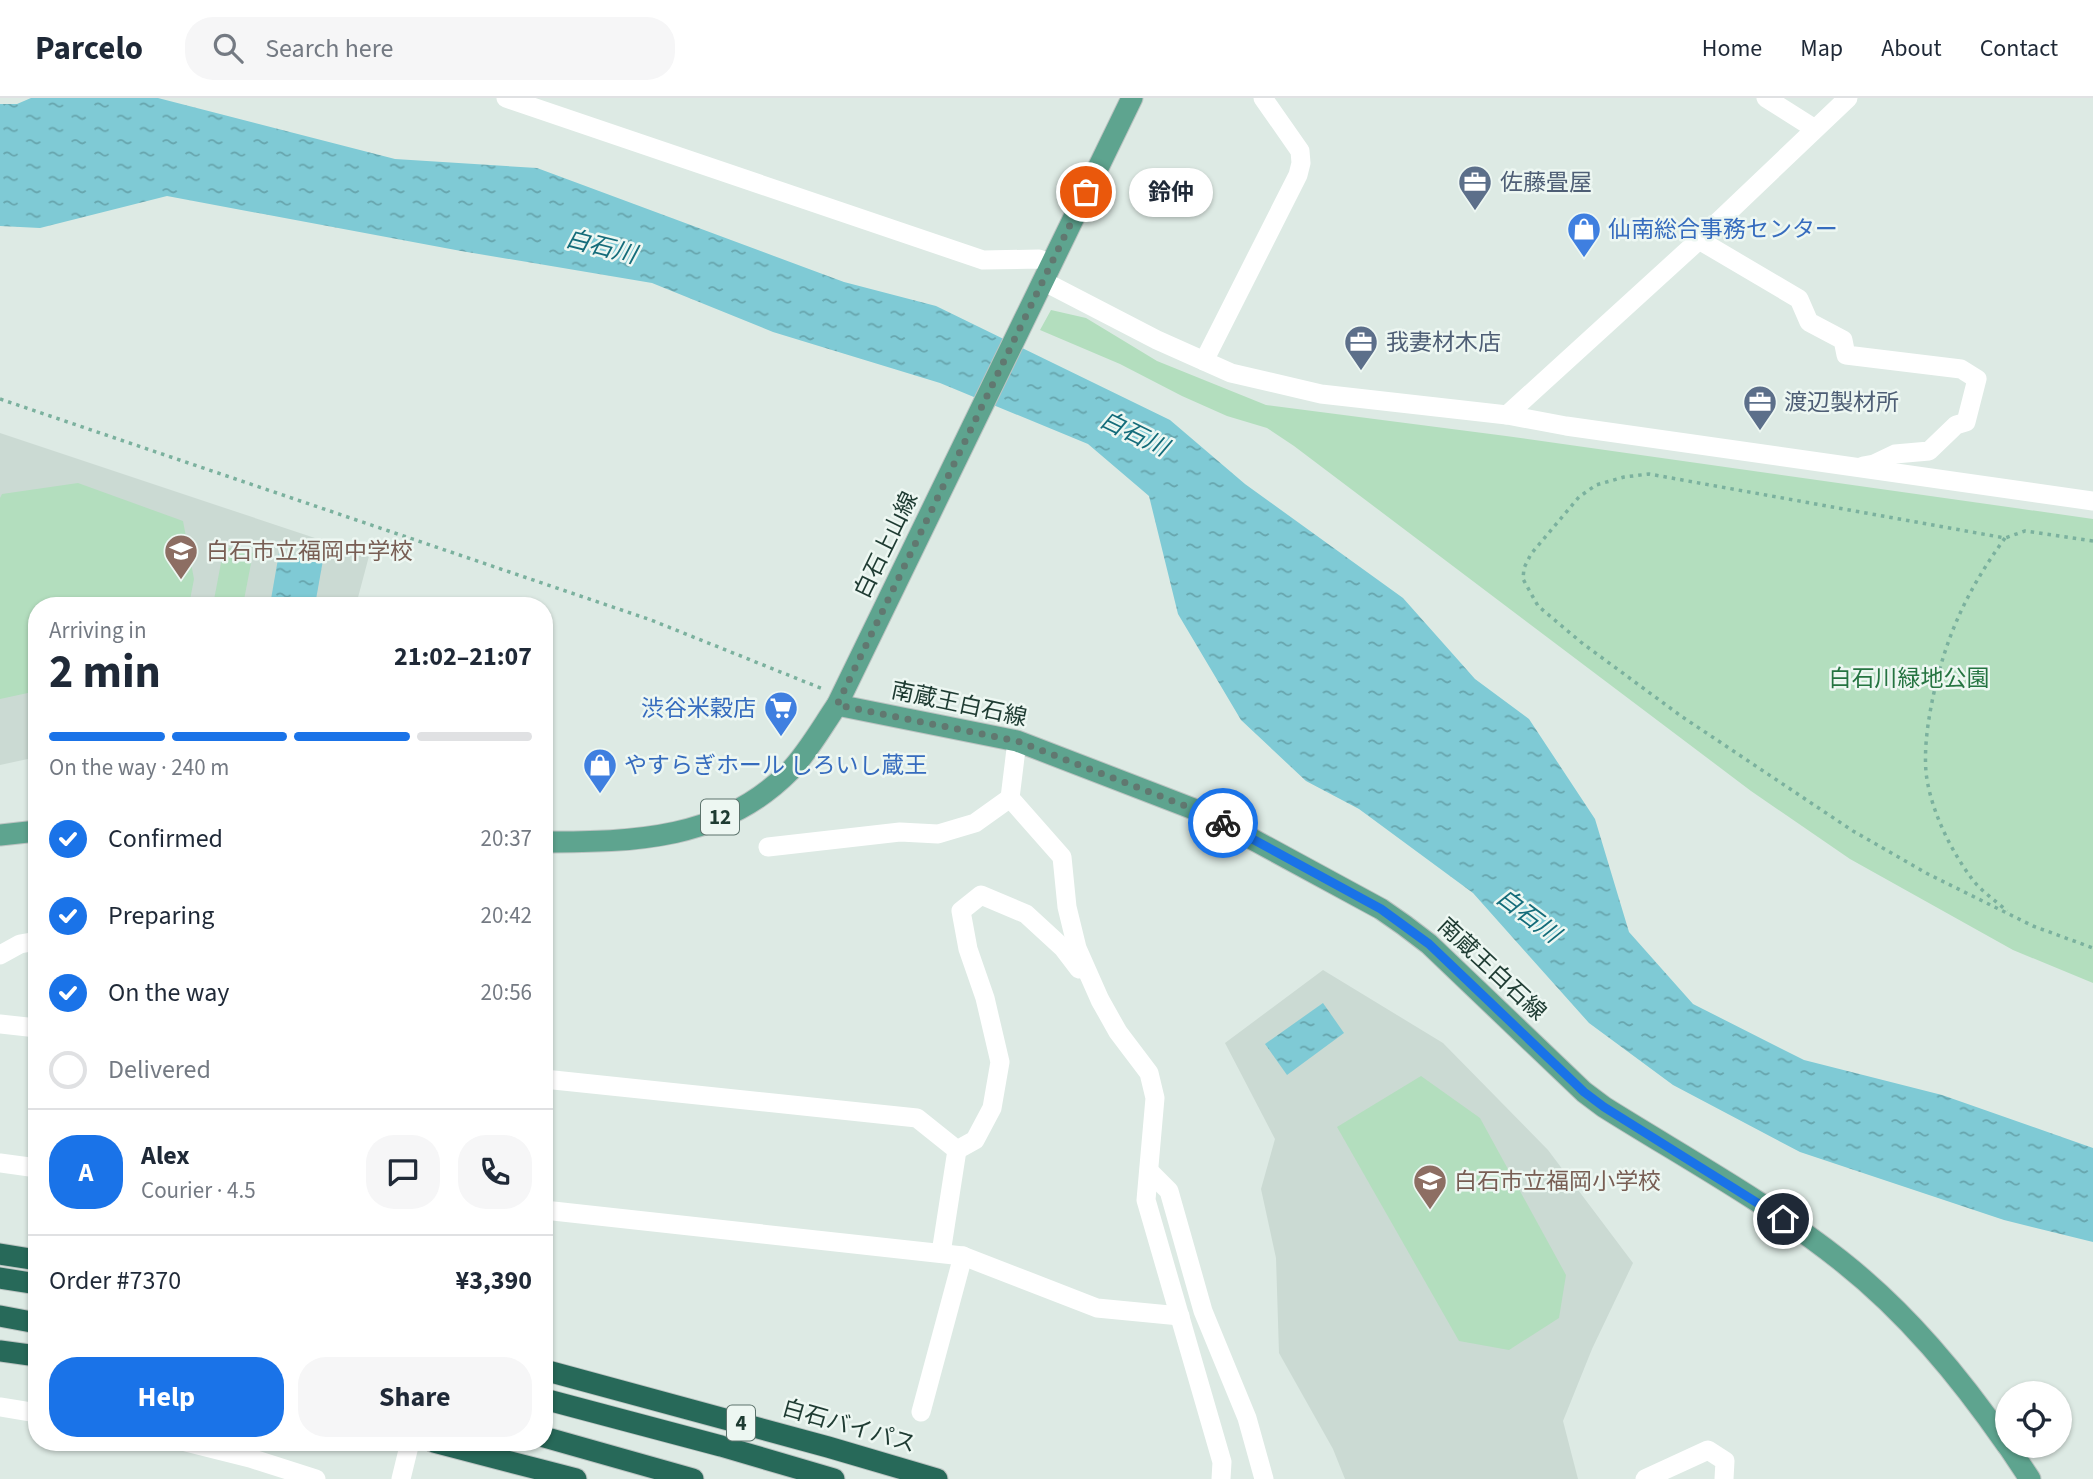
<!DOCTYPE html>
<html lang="en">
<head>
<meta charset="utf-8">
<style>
	:root { --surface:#fff; --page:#f6f6f7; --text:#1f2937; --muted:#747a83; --line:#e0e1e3; --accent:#1a73e8 }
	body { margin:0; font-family:"Source Sans 3","Noto Sans JP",sans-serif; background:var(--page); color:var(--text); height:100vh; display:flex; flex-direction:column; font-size:26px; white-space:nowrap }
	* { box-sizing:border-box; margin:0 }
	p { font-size:23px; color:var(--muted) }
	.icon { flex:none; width:38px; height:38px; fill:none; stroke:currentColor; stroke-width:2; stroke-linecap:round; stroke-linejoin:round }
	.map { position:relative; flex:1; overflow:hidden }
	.sheet { position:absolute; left:28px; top:499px; width:525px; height:854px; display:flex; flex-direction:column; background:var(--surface); border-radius:28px; box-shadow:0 2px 5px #0004 }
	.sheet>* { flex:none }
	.buttons { position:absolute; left:1995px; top:1283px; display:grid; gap:14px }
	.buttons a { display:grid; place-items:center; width:77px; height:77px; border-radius:50%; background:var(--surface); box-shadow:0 2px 5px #0004; font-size:35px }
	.pin { position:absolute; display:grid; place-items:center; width:60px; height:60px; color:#fff; margin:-30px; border:4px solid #fff; border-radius:50%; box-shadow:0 2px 7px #0007 }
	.courier { position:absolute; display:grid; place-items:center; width:70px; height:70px; margin:-35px; border:5px solid #1a73e8; border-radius:50%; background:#fff; color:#222; box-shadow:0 2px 9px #0007 }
	.bubble { position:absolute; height:49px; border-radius:24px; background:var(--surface); box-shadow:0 2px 5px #0004; font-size:23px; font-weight:700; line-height:49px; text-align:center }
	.summary em { font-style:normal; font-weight:700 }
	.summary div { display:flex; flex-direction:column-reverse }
	.summary { display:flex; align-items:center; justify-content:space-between; height:119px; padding:0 21px }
	h1 { font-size:46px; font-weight:700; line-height:52px }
	.bar { display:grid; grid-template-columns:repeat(4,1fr); gap:10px 7px; align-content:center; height:84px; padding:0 21px }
	.bar i { height:9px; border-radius:5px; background:var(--line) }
	.bar .active { background:var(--accent) }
	.bar p { grid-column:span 4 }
	.line { display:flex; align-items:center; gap:18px; padding:0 21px; border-top:2px solid var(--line) }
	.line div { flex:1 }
	.round { display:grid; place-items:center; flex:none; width:74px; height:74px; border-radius:28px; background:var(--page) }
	ol { padding:0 21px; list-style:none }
	li { display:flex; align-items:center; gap:21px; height:77px }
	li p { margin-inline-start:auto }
	li .icon { padding:7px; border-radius:50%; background:var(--accent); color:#fff; stroke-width:4 }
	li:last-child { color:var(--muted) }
	li i { width:38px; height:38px; border:4px solid var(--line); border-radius:50% }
	.action { display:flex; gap:14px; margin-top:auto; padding:14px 21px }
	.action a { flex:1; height:80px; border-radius:28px; background:var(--accent); color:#fff; font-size:28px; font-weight:700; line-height:80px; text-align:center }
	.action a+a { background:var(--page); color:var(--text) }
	header { display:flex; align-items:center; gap:42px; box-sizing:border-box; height:98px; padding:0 35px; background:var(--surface); border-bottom:2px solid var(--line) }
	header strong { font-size:33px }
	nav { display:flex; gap:38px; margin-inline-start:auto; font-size:24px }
	.search { width:490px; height:63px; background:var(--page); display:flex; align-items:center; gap:18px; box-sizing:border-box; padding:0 24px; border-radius:28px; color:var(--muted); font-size:26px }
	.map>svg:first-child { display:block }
	.built { fill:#cbdad3 }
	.green { fill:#b3debe }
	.water { fill:url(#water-ripples) }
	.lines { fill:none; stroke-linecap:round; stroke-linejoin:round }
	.major-casing { stroke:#bcc4c2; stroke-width:23 }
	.highway-casing { stroke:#bcc4c2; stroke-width:23 }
	.path { stroke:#7bb19e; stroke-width:3.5; stroke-dasharray:3.5 5; stroke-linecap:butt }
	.minor { stroke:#fff; stroke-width:19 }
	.major { stroke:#5ea48f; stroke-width:21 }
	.highway { stroke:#276959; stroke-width:21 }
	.done { stroke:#617870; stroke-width:7; stroke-dasharray:0 12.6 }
	.route { stroke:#1a73e8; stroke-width:9 }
	.labels { text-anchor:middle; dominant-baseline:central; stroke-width:5; stroke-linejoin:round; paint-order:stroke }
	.shield { fill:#edf7f2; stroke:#5c736c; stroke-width:2 }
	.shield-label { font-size:21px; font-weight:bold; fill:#1e3b32 }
	.service-label { font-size:23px; fill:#4e5e75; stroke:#edf7f2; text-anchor:start }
	.shop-label { font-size:23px; fill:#366cbe; stroke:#edf7f2; text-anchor:start }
	.street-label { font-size:23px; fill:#1e3b32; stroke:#edf7f2 }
	.education-label { font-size:23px; fill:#785e54; stroke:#edf7f2; text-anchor:start }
	.park-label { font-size:23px; fill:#257441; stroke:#edf7f2 }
	.water-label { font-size:24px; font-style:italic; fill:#146c7a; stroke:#edf7f2 }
</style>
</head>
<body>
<header>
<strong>Parcelo</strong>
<div class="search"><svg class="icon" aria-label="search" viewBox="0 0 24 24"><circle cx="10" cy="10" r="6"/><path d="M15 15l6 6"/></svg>Search here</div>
<nav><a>Home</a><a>Map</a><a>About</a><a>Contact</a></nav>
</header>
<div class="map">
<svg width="2093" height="1381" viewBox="0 0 2093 1381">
	<defs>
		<pattern id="water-ripples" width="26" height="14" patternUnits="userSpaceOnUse" patternTransform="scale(1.75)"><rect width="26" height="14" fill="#7fcad5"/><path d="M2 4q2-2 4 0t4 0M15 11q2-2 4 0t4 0" fill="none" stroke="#67a5ad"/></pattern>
	</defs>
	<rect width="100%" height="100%" fill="#ddeae4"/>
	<!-- built -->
	<g class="built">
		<polygon points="0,335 369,458 356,507 37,508 37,659 0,667"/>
		<polygon points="1323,872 1443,945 1548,1052 1633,1165 1592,1251 1563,1323 1578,1381 1345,1381 1333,1351 1279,1255 1276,1160 1261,1091 1275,1041 1225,945"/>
	</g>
	<!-- green -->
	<g class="green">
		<polygon points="1051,212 1086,220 1157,263 1266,307 1506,338 2093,421 2093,885 2013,852 1850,761 1751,693 1294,348 1267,330 1227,318 1182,298 1120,266 1040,232"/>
		<polygon points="78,385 183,423 194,481 189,507 37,508 37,593 0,601 0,400 2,396"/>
		<polygon points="224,449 253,455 243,507 213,507"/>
		<polygon points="1421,978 1480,1020 1566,1177 1559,1220 1509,1252 1459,1243 1337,1029"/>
	</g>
	<!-- water -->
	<g class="water">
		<polygon points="31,0 158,0 395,61 537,70 844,184 936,208 1170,322 1245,386 1403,500 1475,581 1529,621 1595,721 1629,834 1693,906 1804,962 1942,997 2093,1050 2093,1144 2004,1122 1800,1054 1673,987 1589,925 1473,795 1359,711 1306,683 1241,622 1178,516 1149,398 1088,346 940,285 773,234 652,185 461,153 167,98 40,130 0,128 0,6 17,6"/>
		<polygon points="279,455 323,462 315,507 270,507"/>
		<polygon points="1323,905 1344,935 1287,977 1265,946"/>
	</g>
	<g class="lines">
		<!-- major casing -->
		<g class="major-casing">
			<g id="major">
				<path d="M837 607 1017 643 1204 715 1381 811 1404 827 1429 846 1584 994 1604 1009C1682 1058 1768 1105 1840 1162 1906 1214 1959 1278 2007 1347"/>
				<polyline points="0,737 37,733"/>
				<path d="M544 744C634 744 722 742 790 673 808 654 822 629 837 607L1132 0"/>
				<polyline points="2008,1348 2030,1381"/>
			</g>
		</g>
		<!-- highway casing -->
		<g class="highway-casing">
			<g id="highway">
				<polyline points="0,1156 37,1162"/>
				<polyline points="0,1180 37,1186"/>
				<polyline points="0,1218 37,1225"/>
				<polyline points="0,1253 37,1258"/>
				<polyline points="544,1272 828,1349 937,1381"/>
				<polyline points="544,1301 721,1348 834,1381"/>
				<polyline points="544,1339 693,1381"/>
				<polyline points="434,1344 576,1381"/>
			</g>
		</g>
		<!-- path -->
		<g class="path">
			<polyline points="0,301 651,522 823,591"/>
			<path d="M2005 440C1968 491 1946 537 1933 599 1928 623 1924 649 1926 674 1930 711 1950 751 1972 781 1981 793 1996 803 2007 813"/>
			<polyline points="2093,443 2025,433 2005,440 1649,376 1624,379 1596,387 1579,399 1531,456 1524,470 1523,481 1538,508 1582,545 1681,618 1853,733 1928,776 2033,828 2093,850"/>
		</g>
		<!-- minor -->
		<g class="minor">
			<polyline points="506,0 983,162 1039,161 1051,166"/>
			<polyline points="1766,0 1815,31"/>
			<polyline points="1699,142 1799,201 1809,224 1843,242 1846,257 1961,271 1977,281 1966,324 1956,327 1929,353 1895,356 1874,366 1863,368"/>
			<polyline points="1043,183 1157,242 1231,275 1321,296 1507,317 1566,328 2093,403"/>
			<polyline points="1204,263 1298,77 1301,65 1300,53 1263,0"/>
			<polyline points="1507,317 1699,142 1848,0"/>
			<polyline points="1010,700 1062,759 1067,809 1077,850 1100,902 1118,934 1149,975 1155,1000 1146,1102 1222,1364 1221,1381"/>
			<polyline points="768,749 900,734 938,736 975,725 1010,700 1017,643"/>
			<polyline points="0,857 20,846 37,843"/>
			<polyline points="0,926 37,930"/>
			<polyline points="544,981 917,1020 957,1052 941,1155"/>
			<polyline points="957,1052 975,1042 992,1010 1000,964 985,900 968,851 961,813 981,797 1026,816 1063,850 1079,871"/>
			<polyline points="0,1065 37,1070"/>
			<polyline points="1149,1073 1169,1093 1203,1213 1247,1320 1264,1381"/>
			<polyline points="544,1112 963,1158 1097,1210 1180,1218"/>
			<polyline points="0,1309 37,1315"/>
			<polyline points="921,1314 963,1158"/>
			<polyline points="186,1344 250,1360 316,1381"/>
			<polyline points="401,1381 410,1344"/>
			<polyline points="1645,1381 1708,1352 1725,1363 1724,1381"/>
		</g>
		<!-- major -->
		<use href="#major" class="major"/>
		<!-- highway -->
		<use href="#highway" class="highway"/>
	</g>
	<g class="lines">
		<!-- done -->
		<polyline class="done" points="1086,94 837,607 1017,643 1204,715 1223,725"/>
		<!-- route -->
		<polyline class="route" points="1223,725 1381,811 1429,846 1584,994 1604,1009 1783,1121"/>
	</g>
	<!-- icons -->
	<defs>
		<g id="office-pin" transform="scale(1.75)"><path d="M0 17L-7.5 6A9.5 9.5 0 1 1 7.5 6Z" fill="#5c6f8a" stroke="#edf7f2"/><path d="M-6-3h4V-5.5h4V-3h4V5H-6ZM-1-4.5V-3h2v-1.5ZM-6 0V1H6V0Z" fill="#fff"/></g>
		<g id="shop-pin" transform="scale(1.75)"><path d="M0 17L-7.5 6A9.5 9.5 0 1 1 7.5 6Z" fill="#3f7fe0" stroke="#edf7f2"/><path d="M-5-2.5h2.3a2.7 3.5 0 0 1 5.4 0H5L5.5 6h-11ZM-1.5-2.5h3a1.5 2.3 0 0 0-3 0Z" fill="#fff"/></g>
		<g id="school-pin" transform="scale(1.75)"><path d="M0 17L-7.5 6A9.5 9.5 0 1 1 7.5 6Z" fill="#8d6e63" stroke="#edf7f2"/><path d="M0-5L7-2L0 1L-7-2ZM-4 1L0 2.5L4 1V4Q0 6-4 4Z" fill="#fff"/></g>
		<g id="supermarket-pin" transform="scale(1.75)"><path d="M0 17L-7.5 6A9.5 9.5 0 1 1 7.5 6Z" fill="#3f7fe0" stroke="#edf7f2"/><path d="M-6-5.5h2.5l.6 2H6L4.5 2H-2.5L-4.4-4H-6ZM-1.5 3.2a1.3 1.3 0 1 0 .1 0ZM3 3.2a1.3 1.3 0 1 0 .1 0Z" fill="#fff"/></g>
	</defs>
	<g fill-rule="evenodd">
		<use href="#office-pin" x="1475" y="84"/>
		<use href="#shop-pin" x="1584" y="131"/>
		<use href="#office-pin" x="1361" y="244"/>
		<use href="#office-pin" x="1760" y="304"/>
		<use href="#school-pin" x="181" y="453"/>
		<use href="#supermarket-pin" x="781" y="610"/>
		<use href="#shop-pin" x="600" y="667"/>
		<use href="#school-pin" x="1430" y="1083"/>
	</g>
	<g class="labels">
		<!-- shield labels -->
		<g class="shield">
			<rect x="701" y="701.5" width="38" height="35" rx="5"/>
			<rect x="727" y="1307.5" width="28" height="35" rx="5"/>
		</g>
		<g class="shield-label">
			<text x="720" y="719">12</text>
			<text x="741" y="1325">4</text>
		</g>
		<!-- service labels -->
		<g class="service-label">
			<text x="1500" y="84">佐藤畳屋</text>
			<text x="1386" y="244">我妻材木店</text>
			<text x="1784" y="304">渡辺製材所</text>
		</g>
		<!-- shop labels -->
		<g class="shop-label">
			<text x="1608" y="131">仙南総合事務センター</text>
			<text x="756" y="610" text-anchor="end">渋谷米穀店</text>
			<text x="624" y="667">やすらぎホール しろいし蔵王</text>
		</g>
		<!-- street labels -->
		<g class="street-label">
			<text transform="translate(886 447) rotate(-64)">白石上山線</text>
			<text transform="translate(959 606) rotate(12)">南蔵王白石線</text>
			<text transform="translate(1492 871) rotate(43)">南蔵王白石線</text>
			<text transform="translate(849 1328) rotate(16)">白石バイパス</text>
		</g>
		<!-- education labels -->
		<g class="education-label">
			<text x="206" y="453">白石市立福岡中学校</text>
			<text x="1454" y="1083">白石市立福岡小学校</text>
		</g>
		<!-- park labels -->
		<g class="park-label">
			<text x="1909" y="580">白石川緑地公園</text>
		</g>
		<!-- water labels -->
		<g class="water-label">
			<text transform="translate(601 149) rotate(14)">白石川</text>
			<text transform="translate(1134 336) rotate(26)">白石川</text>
			<text transform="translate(1528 818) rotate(37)">白石川</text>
		</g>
	</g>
</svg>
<div class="buttons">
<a><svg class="icon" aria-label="locate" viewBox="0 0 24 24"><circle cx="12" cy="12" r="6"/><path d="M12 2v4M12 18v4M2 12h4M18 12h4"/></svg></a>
</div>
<div class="pin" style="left:1086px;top:94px;background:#ea580c"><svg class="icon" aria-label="bag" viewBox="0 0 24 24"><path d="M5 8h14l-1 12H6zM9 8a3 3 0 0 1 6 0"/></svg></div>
<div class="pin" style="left:1783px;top:1121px;background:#1f2937"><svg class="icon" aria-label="home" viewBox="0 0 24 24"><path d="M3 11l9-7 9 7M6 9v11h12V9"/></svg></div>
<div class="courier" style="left:1223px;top:725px"><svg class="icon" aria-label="bike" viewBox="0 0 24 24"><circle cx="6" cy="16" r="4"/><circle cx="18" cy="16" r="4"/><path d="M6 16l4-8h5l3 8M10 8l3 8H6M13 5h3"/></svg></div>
<div class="bubble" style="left:1129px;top:70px;width:84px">鈴仲</div>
<section class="sheet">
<div class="summary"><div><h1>2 min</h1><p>Arriving in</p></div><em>21:02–21:07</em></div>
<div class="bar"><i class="active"></i><i class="active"></i><i class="active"></i><i></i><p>On the way · 240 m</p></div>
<ol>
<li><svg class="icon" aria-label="check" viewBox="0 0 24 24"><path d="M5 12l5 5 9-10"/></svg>Confirmed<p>20:37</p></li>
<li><svg class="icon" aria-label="check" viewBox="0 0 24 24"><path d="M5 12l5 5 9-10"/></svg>Preparing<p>20:42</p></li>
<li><svg class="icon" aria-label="check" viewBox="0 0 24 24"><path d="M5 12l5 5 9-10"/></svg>On the way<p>20:56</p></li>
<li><i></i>Delivered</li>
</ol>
<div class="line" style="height:126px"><b class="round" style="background:var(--accent);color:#fff">A</b><div><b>Alex</b><p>Courier · 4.5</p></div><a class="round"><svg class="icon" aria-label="chat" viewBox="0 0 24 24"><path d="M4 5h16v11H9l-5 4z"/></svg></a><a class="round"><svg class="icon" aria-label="phone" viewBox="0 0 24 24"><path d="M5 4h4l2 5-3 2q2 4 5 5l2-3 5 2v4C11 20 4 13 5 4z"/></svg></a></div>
<div class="line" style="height:91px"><div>Order #7370</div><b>¥3,390</b></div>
<div class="action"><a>Help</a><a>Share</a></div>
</section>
</div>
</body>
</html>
